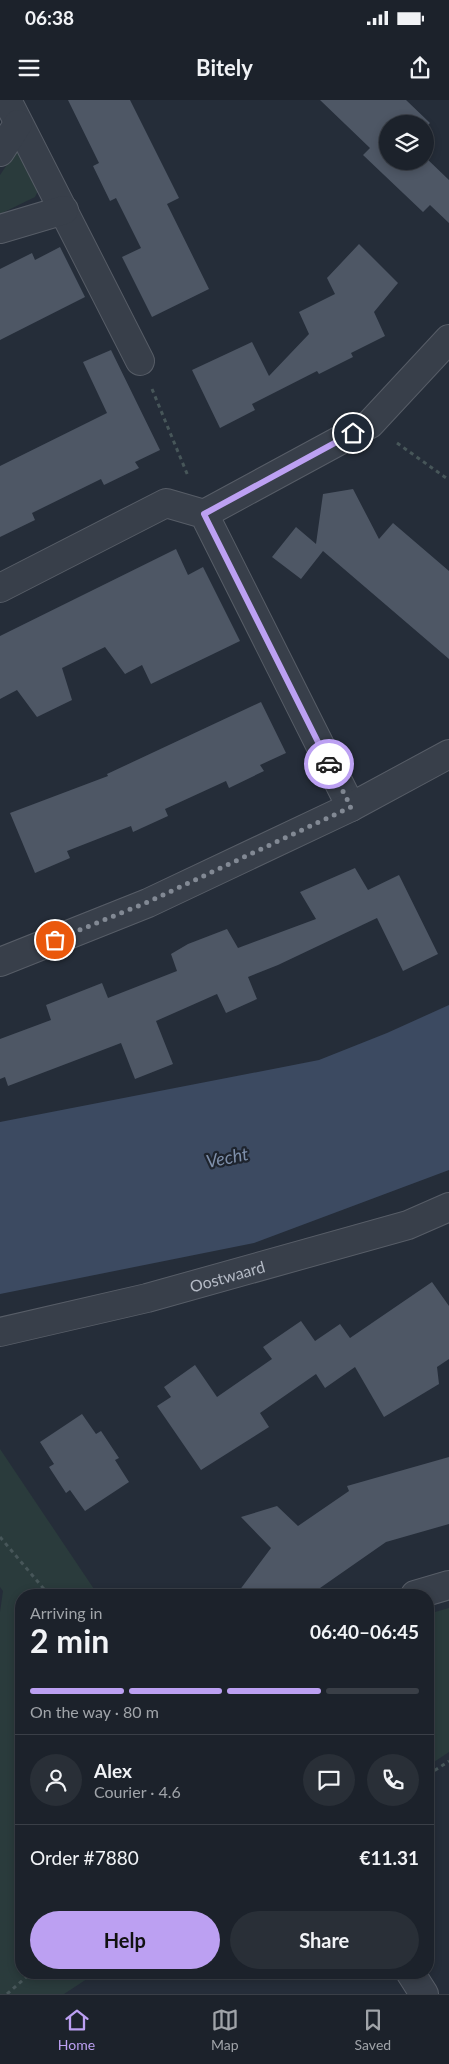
<!DOCTYPE html>
<html lang="en">
<head>
<meta charset="utf-8">
<style>
	:root { --surface:#1c222b; --page:#292f37; --text:#f1f3f6; --muted:#a0a4a9; --line:#3a3f47; --accent:#bca0f2 }
	body { margin:0; font-family:Lato,sans-serif; background:var(--page); color:var(--text); height:100vh; display:flex; flex-direction:column; font-size:19px; white-space:nowrap }
	* { box-sizing:border-box; margin:0 }
	p { font-size:16px; color:var(--muted) }
	.icon { flex:none; width:28px; height:28px; fill:none; stroke:currentColor; stroke-width:2; stroke-linecap:round; stroke-linejoin:round }
	.map { position:relative; flex:1; overflow:hidden }
	.sheet { position:absolute; left:15px; top:1489px; width:419px; height:390px; display:flex; flex-direction:column; background:var(--surface); border-radius:20px; box-shadow:0 2px 8px #0003,0 0 0 1px var(--line) }
	.sheet>* { flex:none }
	.tools { position:absolute; left:379px; top:15px; display:grid; gap:10px }
	.tools a { display:grid; place-items:center; width:55px; height:55px; border-radius:50%; background:var(--surface); box-shadow:0 2px 8px #0003,0 0 0 1px var(--line); font-size:25px }
	.pin { position:absolute; display:grid; place-items:center; width:42px; height:42px; color:#fff; margin:-21px; border:2px solid #fff; border-radius:50%; box-shadow:0 1px 5px #0007 }
	.courier { position:absolute; display:grid; place-items:center; width:50px; height:50px; margin:-25px; border:4px solid #bca0f2; border-radius:50%; background:#fff; color:#222; box-shadow:0 1px 6px #0007 }
	.summary em { font-style:normal; font-weight:700 }
	.summary div { display:flex; flex-direction:column-reverse }
	.summary { display:flex; align-items:center; justify-content:space-between; height:85px; padding:0 15px }
	h1 { font-size:32px; font-weight:700; line-height:38px }
	.bar { display:grid; grid-template-columns:repeat(4,1fr); gap:8px 5px; align-content:center; height:60px; padding:0 15px }
	.bar i { height:6px; border-radius:4px; background:var(--line) }
	.bar .active { background:var(--accent) }
	.bar p { grid-column:span 4 }
	.line { display:flex; align-items:center; gap:12px; padding:0 15px; border-top:1px solid var(--line) }
	.line div { flex:1 }
	.round { display:grid; place-items:center; flex:none; width:52px; height:52px; border-radius:26px; background:var(--page) }
	.primary-button { display:flex; gap:10px; margin-top:auto; padding:10px 15px }
	.primary-button a { flex:1; height:58px; border-radius:30px; background:var(--accent); color:#111; font-size:20px; font-weight:700; line-height:58px; text-align:center }
	.primary-button a+a { background:var(--page); color:var(--text) }
	.status { display:flex; justify-content:space-between; align-items:center; height:35px; padding:0 25px; background:var(--surface); direction:ltr }
	.status svg { height:14px; fill:currentColor }
	header { display:flex; justify-content:space-between; align-items:center; height:65px; padding:0 15px; background:var(--surface); font-size:22px; font-weight:700 }
	.dock { display:flex; justify-content:space-around; align-items:center; height:70px; border-top:1px solid var(--line); background:var(--surface); font-size:14px; color:var(--muted) }
	.dock a { display:grid; justify-items:center; gap:2px }
	.dock .active { color:var(--accent) }
	.map>svg:first-child { display:block }
	.green { fill:#2a3b3c }
	.water { fill:#3c4a61 }
	.building { fill:#4e5765 }
	.lines { fill:none; stroke-linecap:round; stroke-linejoin:round }
	.minor-casing { stroke:#575d67; stroke-width:30 }
	.path { stroke:#475659; stroke-width:3; stroke-dasharray:4 4; stroke-linecap:butt }
	.minor { stroke:#383f4a; stroke-width:28 }
	.done { stroke:#828994; stroke-width:5; stroke-dasharray:0 9 }
	.route { stroke:#bca0f2; stroke-width:6 }
	.labels { text-anchor:middle; dominant-baseline:central; stroke-width:4.5; stroke-linejoin:round; paint-order:stroke }
	.street-label { font-size:16px; fill:#b4bac5; stroke:#1e242e }
	.water-label { font-size:18px; font-style:italic; fill:#7e8faa; stroke:#1e242e }
</style>
</head>
<body>
<div class="status"><b>06:38</b><svg viewBox="0 0 49 12"><path d="M0 12V9h3v3zM5 12V6h3v6zM10 12V3h3v9zM15 12V0h3v12zM26 1h20v11H26zM47 4h2v5h-2z"/></svg></div>
<header><svg class="icon" aria-label="menu" viewBox="0 0 24 24"><path d="M4 6h16M4 12h16M4 18h16"/></svg>Bitely<svg class="icon" aria-label="share" viewBox="0 0 24 24"><path d="M12 15V3M7 8l5-5 5 5M5 13v7h14v-7"/></svg></header>
<div class="map">
<svg width="449" height="1894" viewBox="0 0 449 1894">
	<rect width="100%" height="100%" fill="#252d39"/>
	<!-- green -->
	<g class="green">
		<polygon points="22,47 38,91 35,97 0,114 0,75 17,50"/>
		<polygon points="0,1349 98,1495 21,1495 21,1872 96,1873 64,1894 0,1894 0,1512 3,1491 0,1487"/>
		<polygon points="449,1508 449,1652 428,1666 428,1514"/>
	</g>
	<!-- water -->
	<polygon class="water" points="449,905 449,1070 254,1143 0,1194 0,1022 319,960 387,933"/>
	<!-- building -->
	<g class="building">
		<polygon points="68,0 130,0 179,98 167,104 209,189 152,217 122,157 141,148 116,98 110,101 93,66 99,63"/>
		<polygon points="320,0 406,0 430,23 425,28 425,24 388,24 388,61 425,61 425,57 449,80 449,123 430,105 423,112 363,55 370,48"/>
		<polygon points="359,144 398,183 374,212 385,236 351,253 353,257 319,274 317,271 252,304 255,310 220,328 192,270 252,242 269,276 309,234 299,212 335,194 327,178"/>
		<polygon points="60,147 85,197 0,240 0,169 32,153 35,160"/>
		<polygon points="111,250 160,350 135,362 139,368 104,385 101,379 32,413 35,420 0,437 0,366 107,313 83,262"/>
		<polygon points="353,389 379,439 393,423 449,471 449,559 323,451 301,479 272,457 296,427 316,444 323,394"/>
		<polygon points="176,449 188,475 203,467 240,541 151,584 142,565 125,574 105,547 62,568 72,600 37,617 17,590 0,599 0,536"/>
		<polygon points="261,602 286,653 260,665 264,671 229,688 226,681 165,709 168,716 133,732 131,726 67,751 70,758 35,773 10,713 108,676 107,674"/>
		<polygon points="355,768 368,790 399,775 438,854 403,871 377,818 278,865 248,877 257,899 226,913 217,894 156,921 173,964 135,979 121,943 8,986 5,977 0,979 0,939 51,920 46,905 102,883 108,898 177,871 171,854 188,844 227,829 238,848 316,819 300,792"/>
		<polygon points="432,1182 449,1206 449,1259 437,1267 439,1284 384,1317 355,1267 325,1288 316,1274 260,1313 269,1327 201,1370 157,1306 171,1297 164,1287 195,1265 217,1297 272,1259 263,1247 301,1221 315,1241 340,1224 350,1238"/>
		<polygon points="82,1314 96,1334 101,1331 119,1358 115,1360 129,1382 85,1411 70,1390 66,1393 49,1367 54,1364 40,1342"/>
		<polygon points="449,1357 449,1424 386,1442 310,1495 236,1495 271,1448 241,1417 277,1406 298,1426 349,1391 347,1386"/>
	</g>
	<g class="lines">
		<!-- minor casing -->
		<g class="minor-casing">
			<g id="minor">
				<polyline points="7,0 140,261"/>
				<polyline points="0,52 18,24"/>
				<polyline points="0,129 64,110"/>
				<polyline points="204,414 370,324 449,239"/>
				<polyline points="0,488 166,403 204,414 351,707"/>
				<polyline points="0,862 148,803 351,707 449,654"/>
				<path id="s1" d="M0 1232 147 1198 408 1125 449 1107"/>
				<polyline points="415,1495 449,1485"/>
				<polyline points="410,1872 424,1894"/>
			</g>
		</g>
		<!-- path -->
		<g class="path">
			<polyline points="152,289 188,376"/>
			<polyline points="397,343 449,380"/>
			<polyline points="0,1437 49,1495"/>
			<polyline points="428,1675 449,1661"/>
			<polyline points="7,1894 32,1872"/>
		</g>
		<!-- minor -->
		<use href="#minor" class="minor"/>
	</g>
	<g class="lines">
		<!-- done -->
		<polyline class="done" points="55,840 148,802 351,707 329,664"/>
		<!-- route -->
		<polyline class="route" points="329,664 204,414 353,333"/>
	</g>
	<g class="labels">
		<!-- street labels -->
		<g class="street-label">
			<text stroke="none"><textPath href="#s1" startOffset="234">Oostwaard</textPath></text>
		</g>
		<!-- water labels -->
		<g class="water-label">
			<text transform="translate(227 1057) rotate(-11)">Vecht</text>
		</g>
	</g>
</svg>
<div class="tools">
<a><svg class="icon" aria-label="layers" viewBox="0 0 24 24"><path d="M12 4l9 5-9 5-9-5zM3 14l9 5 9-5"/></svg></a>
</div>
<div class="pin" style="left:55px;top:840px;background:#ea580c"><svg class="icon" aria-label="bag" viewBox="0 0 24 24"><path d="M5 8h14l-1 12H6zM9 8a3 3 0 0 1 6 0"/></svg></div>
<div class="pin" style="left:353px;top:333px;background:#1f2937"><svg class="icon" aria-label="home" viewBox="0 0 24 24"><path d="M3 11l9-7 9 7M6 9v11h12V9"/></svg></div>
<div class="courier" style="left:329px;top:664px"><svg class="icon" aria-label="car" viewBox="0 0 24 24"><path d="M5 17H2v-5l4-1 3-4h7l3 4 3 1v5h-3M9 17h6M6 11h13"/><circle cx="7" cy="17" r="2"/><circle cx="17" cy="17" r="2"/></svg></div>
<section class="sheet">
<div class="summary"><div><h1>2 min</h1><p>Arriving in</p></div><em>06:40–06:45</em></div>
<div class="bar"><i class="active"></i><i class="active"></i><i class="active"></i><i></i><p>On the way · 80 m</p></div>
<div class="line" style="height:90px"><a class="round"><svg class="icon" aria-label="person" viewBox="0 0 24 24"><circle cx="12" cy="8" r="4"/><path d="M4 21q1-7 8-7t8 7"/></svg></a><div><b>Alex</b><p>Courier · 4.6</p></div><a class="round"><svg class="icon" aria-label="chat" viewBox="0 0 24 24"><path d="M4 5h16v11H9l-5 4z"/></svg></a><a class="round"><svg class="icon" aria-label="phone" viewBox="0 0 24 24"><path d="M5 4h4l2 5-3 2q2 4 5 5l2-3 5 2v4C11 20 4 13 5 4z"/></svg></a></div>
<div class="line" style="height:65px"><div>Order #7880</div><b>€11.31</b></div>
<div class="primary-button"><a>Help</a><a>Share</a></div>
</section>
</div>
<nav class="dock">
<a class="active"><svg class="icon" aria-label="home" viewBox="0 0 24 24"><path d="M3 11l9-7 9 7M6 9v11h12V9"/></svg>Home</a>
<a><svg class="icon" aria-label="map" viewBox="0 0 24 24"><path d="M3 6l6-2 6 2 6-2v14l-6 2-6-2-6 2zM9 4v14M15 6v14"/></svg>Map</a>
<a><svg class="icon" aria-label="saved" viewBox="0 0 24 24"><path d="M7 4h10v16l-5-4-5 4z"/></svg>Saved</a>
</nav>
</body>
</html>
